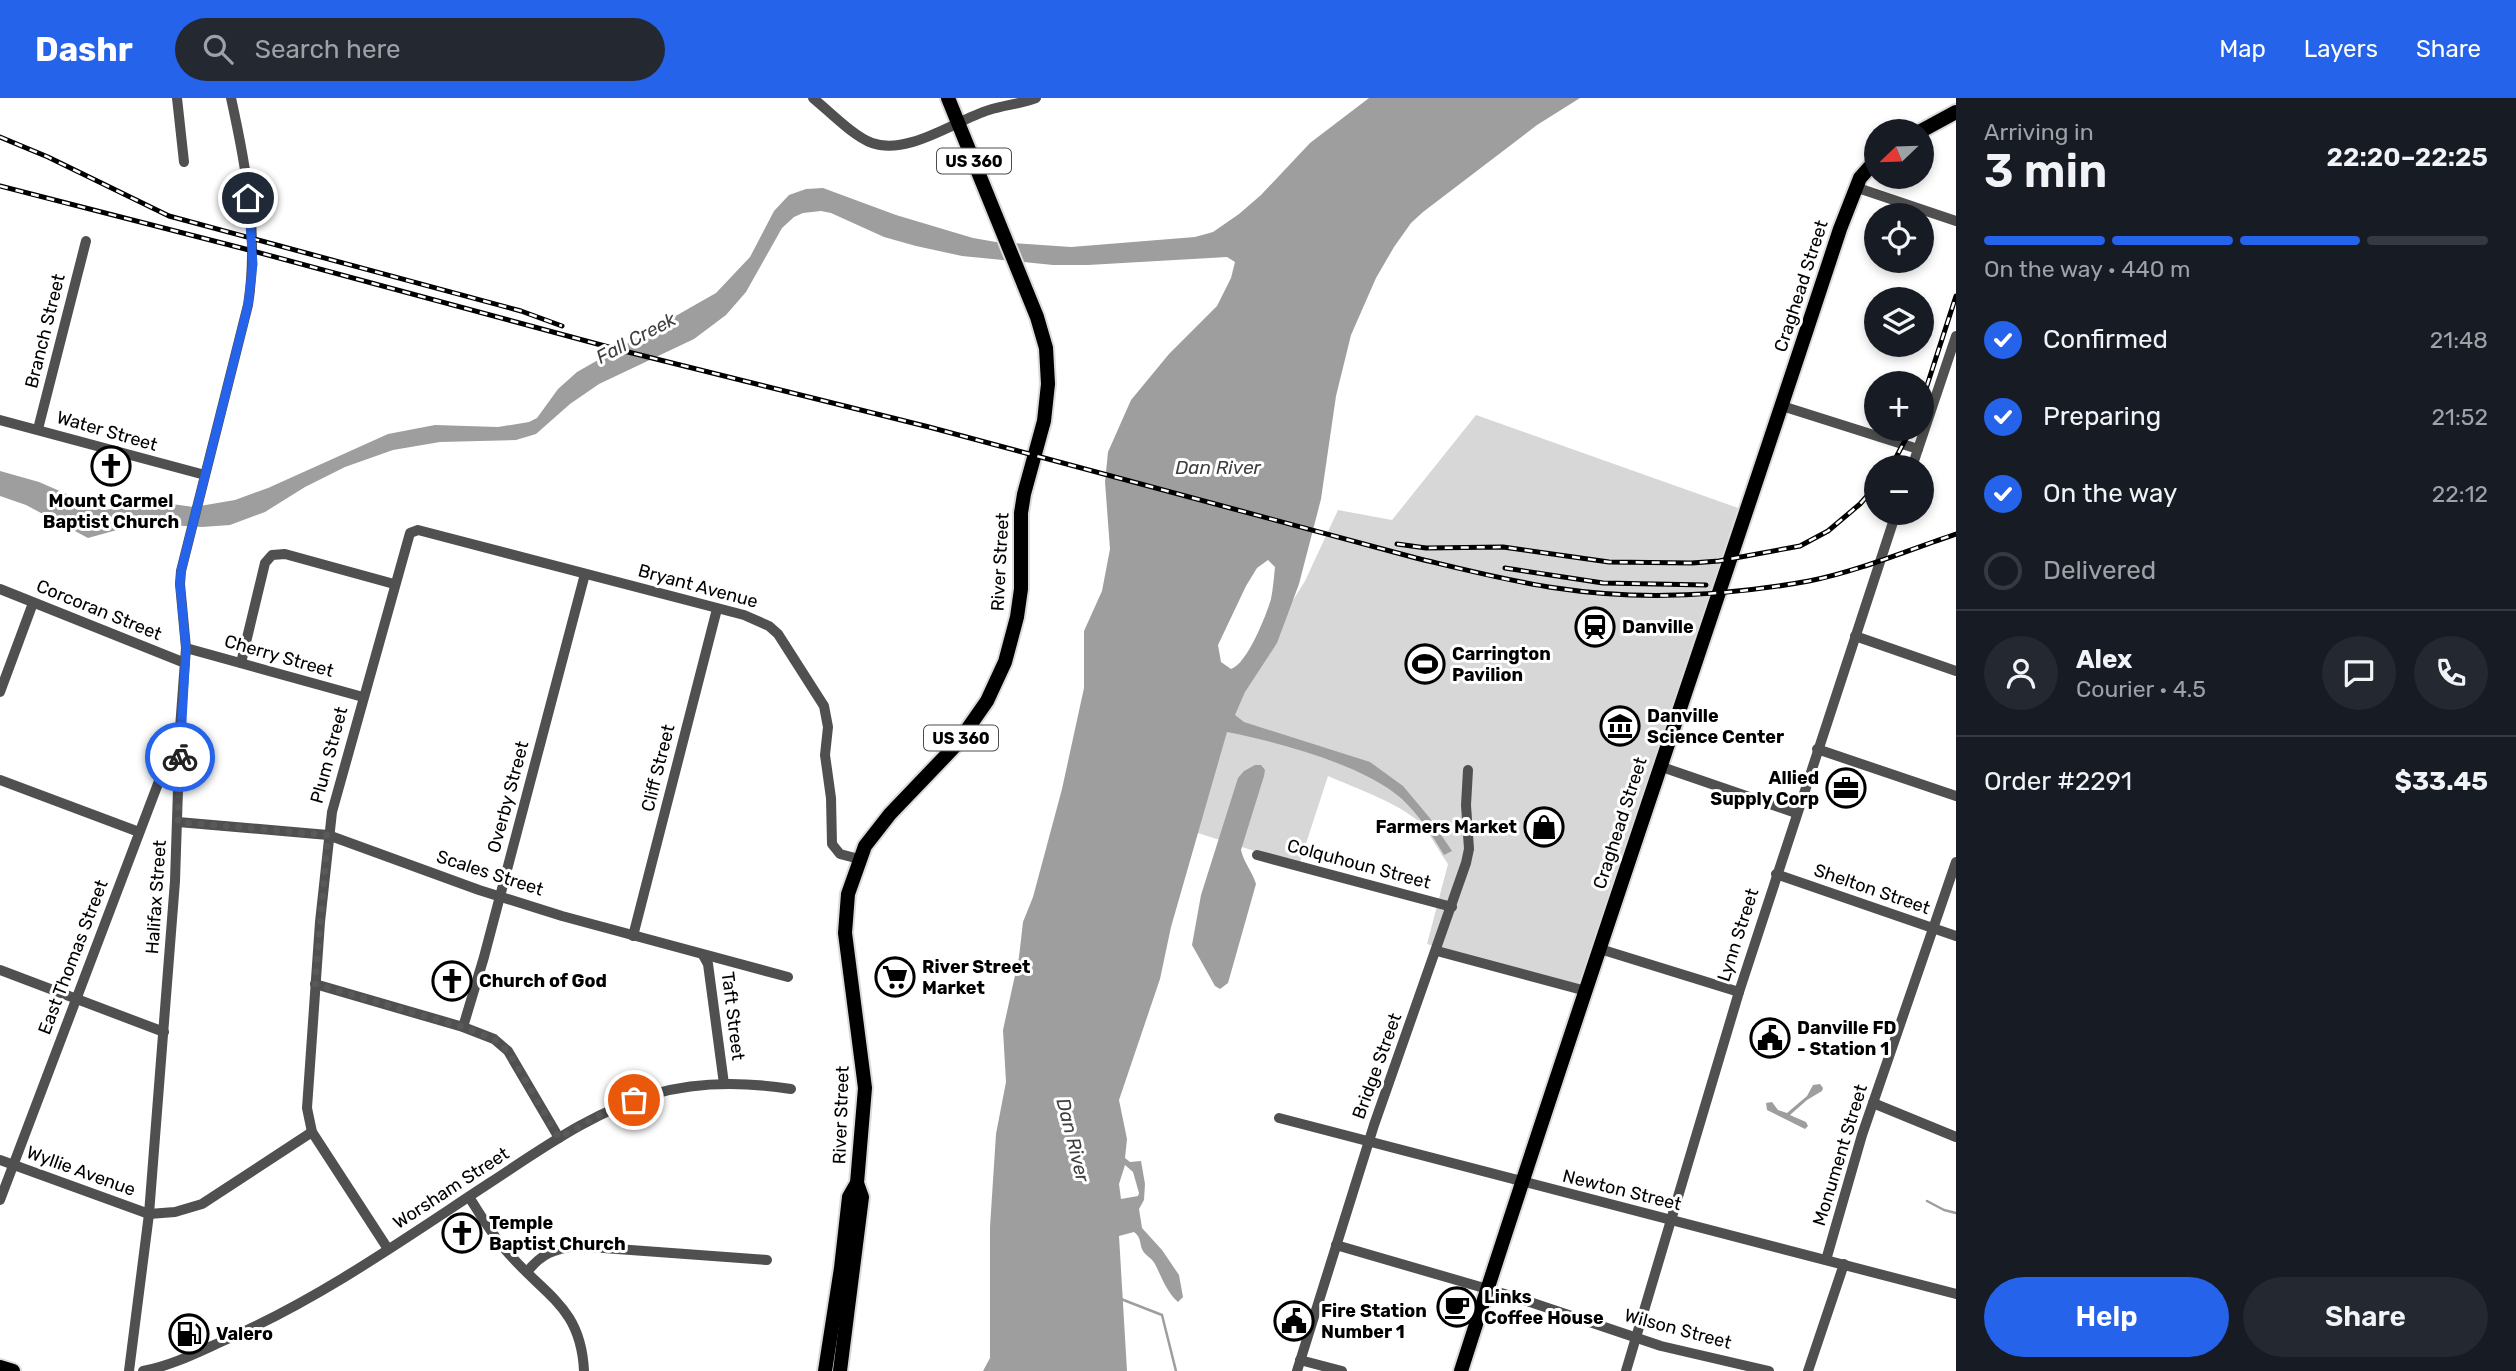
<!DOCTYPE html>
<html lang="en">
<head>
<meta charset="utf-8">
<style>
	:root { --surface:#171b24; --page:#242831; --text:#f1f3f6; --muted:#9ea1a6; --line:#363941; --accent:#2563eb }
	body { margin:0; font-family:Rubik,sans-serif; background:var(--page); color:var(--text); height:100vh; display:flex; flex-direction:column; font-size:26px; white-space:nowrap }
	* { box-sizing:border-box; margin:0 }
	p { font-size:23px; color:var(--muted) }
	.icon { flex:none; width:38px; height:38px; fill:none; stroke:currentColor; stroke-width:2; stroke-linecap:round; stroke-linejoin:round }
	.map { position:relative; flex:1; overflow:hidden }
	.side { display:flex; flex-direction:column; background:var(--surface); width:560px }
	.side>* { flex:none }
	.needle { width:46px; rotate:247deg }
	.controls { position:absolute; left:1864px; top:21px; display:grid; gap:14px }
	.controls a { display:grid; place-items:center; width:70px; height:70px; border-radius:50%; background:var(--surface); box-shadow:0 4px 10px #0003; font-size:35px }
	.pin { position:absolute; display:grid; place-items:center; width:60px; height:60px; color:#fff; margin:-30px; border:4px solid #fff; border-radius:50%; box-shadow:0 2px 7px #0007 }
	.courier { position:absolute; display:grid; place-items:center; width:70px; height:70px; margin:-35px; border:5px solid #2563eb; border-radius:50%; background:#fff; color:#222; box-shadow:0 2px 9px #0007 }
	.headline em { font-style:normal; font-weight:600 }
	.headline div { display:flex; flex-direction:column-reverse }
	.headline { display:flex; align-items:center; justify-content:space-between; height:119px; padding:0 28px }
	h1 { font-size:46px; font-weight:600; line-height:52px }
	.bar { display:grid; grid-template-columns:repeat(4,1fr); gap:10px 7px; align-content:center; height:84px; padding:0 28px }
	.bar i { height:9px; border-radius:5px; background:var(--line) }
	.bar .on { background:var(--accent) }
	.bar p { grid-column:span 4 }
	.line { display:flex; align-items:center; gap:18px; padding:0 28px; border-top:2px solid var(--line) }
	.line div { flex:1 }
	.round { display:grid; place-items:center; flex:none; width:74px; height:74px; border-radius:37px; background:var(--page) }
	ol { padding:0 28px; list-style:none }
	li { display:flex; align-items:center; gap:21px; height:77px }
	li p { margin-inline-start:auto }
	li .icon { padding:7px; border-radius:50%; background:var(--accent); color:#fff; stroke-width:4 }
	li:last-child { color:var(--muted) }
	li i { width:38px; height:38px; border:4px solid var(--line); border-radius:50% }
	.button { display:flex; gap:14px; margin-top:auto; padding:14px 28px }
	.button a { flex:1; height:80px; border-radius:42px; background:var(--accent); color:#fff; font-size:28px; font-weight:600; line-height:80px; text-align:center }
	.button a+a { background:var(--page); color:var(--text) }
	header { display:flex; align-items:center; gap:42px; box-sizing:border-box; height:98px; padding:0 35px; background:var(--accent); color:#fff }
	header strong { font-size:33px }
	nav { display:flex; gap:38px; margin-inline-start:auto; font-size:24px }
	.search { width:490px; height:63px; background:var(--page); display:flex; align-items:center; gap:18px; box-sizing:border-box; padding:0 24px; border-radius:38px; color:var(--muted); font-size:26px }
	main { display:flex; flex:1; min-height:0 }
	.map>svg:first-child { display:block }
	.park { fill:#d7d7d7 }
	.water { fill:#9e9e9e; fill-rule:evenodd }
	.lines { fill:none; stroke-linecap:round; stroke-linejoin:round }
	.stream { stroke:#9e9e9e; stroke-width:2.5 }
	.major-casing { stroke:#dbdbdb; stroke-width:18 }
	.minor { stroke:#505050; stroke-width:10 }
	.major { stroke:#000; stroke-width:14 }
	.rail-casing { stroke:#000; stroke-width:5 }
	.rail { stroke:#fff; stroke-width:2.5; stroke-dasharray:8; stroke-linecap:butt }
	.done { stroke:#595959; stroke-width:7; stroke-dasharray:0 12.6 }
	.route { stroke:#2563eb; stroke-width:9 }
	.labels { text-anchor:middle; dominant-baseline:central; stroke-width:6; stroke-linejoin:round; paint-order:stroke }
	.shield { fill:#fff; stroke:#4c4c4c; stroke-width:2 }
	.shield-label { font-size:16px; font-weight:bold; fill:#000 }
	.street-label { font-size:18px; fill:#000; stroke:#fff }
	.poi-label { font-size:18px; font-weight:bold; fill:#000; stroke:#fff; text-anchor:start }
	.water-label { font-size:19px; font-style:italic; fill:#3f3f3f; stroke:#fff }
</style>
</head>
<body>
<header>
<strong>Dashr</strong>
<div class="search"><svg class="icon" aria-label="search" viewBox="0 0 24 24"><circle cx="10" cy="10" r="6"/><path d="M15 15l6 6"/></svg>Search here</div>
<nav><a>Map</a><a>Layers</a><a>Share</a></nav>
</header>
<main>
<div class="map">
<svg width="1956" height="1273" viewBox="0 0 1956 1273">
	<rect width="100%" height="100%" fill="#fff"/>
	<!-- park -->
	<path class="park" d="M1476 317 1738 410 1581 887 1427 846 1448 766C1439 754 1433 741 1424 729 1407 708 1353 689 1328 678L1299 767 1185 731 1257 560 1305 483 1338 412 1392 422Z"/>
	<!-- water -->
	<g class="water">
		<path d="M1369 0H1580L1537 27 1423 114 1411 125 1394 149 1376 180 1351 237 1336 298 1321 401 1299 486 1277 545 1245 594 1235 617 1244 624 1370 664 1403 688 1429 719 1452 753 1444 757C1432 737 1419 717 1402 701 1364 667 1278 644 1227 634L1171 829 1160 881 1119 1002 1127 1041 1125 1060 1130 1064 1141 1063 1145 1086 1144 1102 1139 1111 1142 1130 1162 1152 1179 1177 1183 1199 1178 1204C1166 1193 1162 1180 1155 1166 1152 1160 1146 1158 1143 1153 1139 1146 1142 1140 1134 1134L1119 1138 1127 1273H983L990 1260V1129L996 1036 1006 984 1003 932 1019 859 1023 824 1033 799 1062 691 1084 590V533L1102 493 1110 451 1105 384 1108 354 1131 302 1169 256 1217 208 1231 180 1235 164 1227 159 1088 167H1053L962 158 916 148 884 139 831 115 821 113 803 115 794 119 782 130 746 194 726 217 694 241 599 286 570 306 536 336 516 342 440 344 393 352 345 369 305 389 265 414 230 427 202 429 150 426 124 430 88 440 26 407 0 398V373L39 384 78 401 86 407 103 412 164 405 194 409 235 402 268 390 388 336 435 327 498 329 529 324 537 320 558 291 577 274 716 195 750 159 774 113 789 97 806 91 823 90 896 117 973 140 996 144 1071 149 1195 139 1213 134 1239 116 1261 97 1310 45ZM1268 462 1275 469C1274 479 1273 491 1271 501 1266 518 1247 566 1231 571L1221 564 1218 547 1246 488 1257 470ZM1125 1067 1133 1074 1139 1095 1138 1098 1121 1101 1119 1086Z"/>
		<path d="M1255 667H1261L1265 672 1264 678 1241 752C1244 765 1252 773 1256 786L1228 885 1220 891 1215 888 1192 847 1201 797 1238 680 1244 673Z"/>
		<polygon points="1820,986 1823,990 1822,993 1807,1002 1790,1017 1806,1024 1808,1028 1805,1031 1767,1012 1766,1005 1772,1004 1778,1012 1787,1015 1807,998 1813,987"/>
	</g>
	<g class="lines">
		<!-- stream -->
		<g class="stream">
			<polyline points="1927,1103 1944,1112 1956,1115"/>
			<polyline points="1121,1201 1162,1217 1176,1273"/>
		</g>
		<!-- major casing -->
		<g class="major-casing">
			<g id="major">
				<polyline points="1921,33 1956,14"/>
				<polyline points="0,1269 13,1273"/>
				<polyline points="825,1273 841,1170 849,1099 857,1085 865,990 845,835 848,796 865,748 890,716 957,646 987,603 1005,564 1017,519 1021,491 1021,415 1024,396 1044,323 1048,286 1046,250 1037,219 948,0"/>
				<polyline points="840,1273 862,1099 857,1085"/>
				<path d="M1461 1273C1583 891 1715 512 1840 131L1860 80 1876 62"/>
			</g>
		</g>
		<!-- minor -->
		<g class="minor">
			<polyline points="177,0 184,64"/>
			<path d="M813 0C829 13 853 38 872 45 908 58 956 22 989 12 1005 7 1020 6 1036 0"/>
			<polyline points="1855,89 1956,123"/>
			<polyline points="1782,308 1918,351"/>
			<polyline points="0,322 205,377"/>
			<polyline points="38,331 86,143"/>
			<polyline points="1912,369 1956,238"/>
			<polyline points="0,491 185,565"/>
			<polyline points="1855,538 1956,573"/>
			<polyline points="186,550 363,599"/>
			<polyline points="241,565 265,465 272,457 285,456 394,486"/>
			<polyline points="0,594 33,505"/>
			<polyline points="1817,651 1956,698"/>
			<polyline points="1659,668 1796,715"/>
			<polyline points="0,682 139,734"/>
			<polyline points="178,724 328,737 479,792 562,818 788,879"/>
			<polyline points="1257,757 1452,809"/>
			<polyline points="1776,776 1956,838"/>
			<polyline points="633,838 717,511"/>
			<polyline points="1600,851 1739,894"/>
			<polyline points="1437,853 1586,893"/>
			<polyline points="703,857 708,866 724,986"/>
			<polyline points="0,872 164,934"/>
			<polyline points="315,886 463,929 494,941 508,953 559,1040"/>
			<polyline points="463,929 484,859 585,476"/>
			<polyline points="1873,1005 1956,1039"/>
			<polyline points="1279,1020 1956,1196"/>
			<polyline points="0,1062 149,1116 175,1114 202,1106 312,1034"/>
			<path d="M469 1099C482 1119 494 1140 510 1157 547 1199 581 1210 584 1273"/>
			<polyline points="0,1102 178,633"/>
			<polyline points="1336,1147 1515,1199 1661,1248 1769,1273"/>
			<polyline points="388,1151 312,1034 307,1010 320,824 332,714 410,435 418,432 744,517 769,528 778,536 824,608 828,629 825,657 831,700 832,746 840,756 859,761"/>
			<polyline points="1826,1162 1862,1037 1956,764"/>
			<path d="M527 1174C541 1156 554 1151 576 1148L767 1162"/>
			<polyline points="1300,1262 1342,1273"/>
			<path d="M129 1273 149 1116 175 783 180 630 186 550 180 486 181 473 248 207C259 138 246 68 231 0"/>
			<path d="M143 1273C175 1267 202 1252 232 1239 324 1198 407 1139 491 1084 543 1050 594 1013 654 996 699 983 746 984 791 991"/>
			<polyline points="1297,1273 1374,1027 1466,765 1469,751 1466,707 1468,672"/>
			<polyline points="1626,1273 1739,894 1896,415"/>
			<polyline points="1808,1273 1844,1166"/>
		</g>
		<!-- major -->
		<use href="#major" class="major"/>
		<!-- rail casing -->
		<g class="rail-casing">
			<g id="rail">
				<polyline points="0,39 48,59 169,118 521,213 562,228"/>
				<path d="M0 88 253 153 616 251 929 329 1416 460C1462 471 1508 483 1556 490 1640 503 1726 498 1809 483 1859 473 1908 452 1956 436"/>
				<polyline points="1922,303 1956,198"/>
				<polyline points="1891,369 1911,331"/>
				<polyline points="1397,446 1426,450 1503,449 1609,464 1692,465 1719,463 1800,448 1828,433 1860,406 1876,388"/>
				<polyline points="1505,470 1603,485 1706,487"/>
			</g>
		</g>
		<!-- rail -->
		<use href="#rail" class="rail"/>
	</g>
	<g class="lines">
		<!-- done -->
		<polyline class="done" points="180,659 178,724 328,737 315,886 463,929 494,941 508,953 559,1040 605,1014 634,1002"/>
		<!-- route -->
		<polyline class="route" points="180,659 186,551 180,486 181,473 248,207 253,166 248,100"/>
	</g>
	<!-- icons -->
	<defs>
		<g id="church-ring" transform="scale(2.0125)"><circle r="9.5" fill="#fff" stroke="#000" stroke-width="1.5"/><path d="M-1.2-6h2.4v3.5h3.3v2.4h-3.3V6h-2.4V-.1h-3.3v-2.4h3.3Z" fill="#000"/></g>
		<g id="station-ring" transform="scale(2.0125)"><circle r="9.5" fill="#fff" stroke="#000" stroke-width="1.5"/><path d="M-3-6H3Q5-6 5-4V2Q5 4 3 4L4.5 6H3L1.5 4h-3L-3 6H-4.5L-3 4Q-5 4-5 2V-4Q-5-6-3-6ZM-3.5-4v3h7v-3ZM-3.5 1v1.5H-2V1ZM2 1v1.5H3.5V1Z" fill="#000"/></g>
		<g id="stadium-ring" transform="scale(2.0125)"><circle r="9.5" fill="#fff" stroke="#000" stroke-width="1.5"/><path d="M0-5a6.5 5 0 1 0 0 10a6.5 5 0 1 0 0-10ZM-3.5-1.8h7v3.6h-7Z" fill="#000"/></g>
		<g id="museum-ring" transform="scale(2.0125)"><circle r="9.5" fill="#fff" stroke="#000" stroke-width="1.5"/><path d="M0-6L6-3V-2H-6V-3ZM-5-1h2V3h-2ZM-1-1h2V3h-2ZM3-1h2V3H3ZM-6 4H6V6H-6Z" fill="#000"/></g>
		<g id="office-ring" transform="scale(2.0125)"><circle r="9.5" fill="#fff" stroke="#000" stroke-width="1.5"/><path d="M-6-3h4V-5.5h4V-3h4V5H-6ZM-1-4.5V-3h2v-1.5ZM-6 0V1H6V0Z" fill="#000"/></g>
		<g id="shop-ring" transform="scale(2.0125)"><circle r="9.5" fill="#fff" stroke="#000" stroke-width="1.5"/><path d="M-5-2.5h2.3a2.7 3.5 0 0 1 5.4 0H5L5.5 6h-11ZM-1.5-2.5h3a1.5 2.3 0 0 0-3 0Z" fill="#000"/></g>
		<g id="supermarket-ring" transform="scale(2.0125)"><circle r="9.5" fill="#fff" stroke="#000" stroke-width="1.5"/><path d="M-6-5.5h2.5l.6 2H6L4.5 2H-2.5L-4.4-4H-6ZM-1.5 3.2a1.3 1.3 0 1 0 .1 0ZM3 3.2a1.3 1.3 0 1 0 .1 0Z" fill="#000"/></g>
		<g id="civic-ring" transform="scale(2.0125)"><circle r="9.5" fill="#fff" stroke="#000" stroke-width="1.5"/><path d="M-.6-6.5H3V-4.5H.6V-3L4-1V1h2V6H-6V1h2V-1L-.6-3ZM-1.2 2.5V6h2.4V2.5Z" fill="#000"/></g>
		<g id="cafe-ring" transform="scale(2.0125)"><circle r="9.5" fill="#fff" stroke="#000" stroke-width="1.5"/><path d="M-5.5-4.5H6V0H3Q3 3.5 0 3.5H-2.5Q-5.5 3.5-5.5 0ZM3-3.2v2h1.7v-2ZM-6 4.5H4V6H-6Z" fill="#000"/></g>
		<g id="fuel-ring" transform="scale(2.0125)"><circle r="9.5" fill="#fff" stroke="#000" stroke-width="1.5"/><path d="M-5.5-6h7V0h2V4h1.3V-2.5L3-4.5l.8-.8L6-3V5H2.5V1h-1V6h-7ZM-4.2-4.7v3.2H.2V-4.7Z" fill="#000"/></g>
	</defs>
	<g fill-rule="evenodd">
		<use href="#church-ring" x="111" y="368"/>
		<use href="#station-ring" x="1595" y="529"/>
		<use href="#stadium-ring" x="1425" y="566"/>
		<use href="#museum-ring" x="1620" y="628"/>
		<use href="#office-ring" x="1846" y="690"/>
		<use href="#shop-ring" x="1544" y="729"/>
		<use href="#supermarket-ring" x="895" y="879"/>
		<use href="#church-ring" x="452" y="883"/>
		<use href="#civic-ring" x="1770" y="940"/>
		<use href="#church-ring" x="462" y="1135"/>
		<use href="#cafe-ring" x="1457" y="1209"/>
		<use href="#civic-ring" x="1294" y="1223"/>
		<use href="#fuel-ring" x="189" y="1236"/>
	</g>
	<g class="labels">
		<!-- shield labels -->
		<g class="shield">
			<rect x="937" y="50.5" width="74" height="25" rx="5"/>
			<rect x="924" y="627.5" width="74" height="25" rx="5"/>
		</g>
		<g class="shield-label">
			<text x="974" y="63">US 360</text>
			<text x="961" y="640">US 360</text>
		</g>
		<!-- street labels -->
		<g class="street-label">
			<text transform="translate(1801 188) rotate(-72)">Craghead Street</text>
			<text transform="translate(45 233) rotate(-76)">Branch Street</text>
			<text transform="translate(107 333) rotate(16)">Water Street</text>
			<text transform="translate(1000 464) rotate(-87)">River Street</text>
			<text transform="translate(698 488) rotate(15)">Bryant Avenue</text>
			<text transform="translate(99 512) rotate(22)">Corcoran Street</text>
			<text transform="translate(279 558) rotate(16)">Cherry Street</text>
			<text transform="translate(329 657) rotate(-75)">Plum Street</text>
			<text transform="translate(658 670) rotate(-76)">Cliff Street</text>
			<text transform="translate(508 699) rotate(-75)">Overby Street</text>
			<text transform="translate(1620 725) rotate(-72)">Craghead Street</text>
			<text transform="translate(1359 766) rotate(15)">Colquhoun Street</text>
			<text transform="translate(490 775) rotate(18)">Scales Street</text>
			<text transform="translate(1872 791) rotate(19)">Shelton Street</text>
			<text transform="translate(156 799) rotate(-86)">Halifax Street</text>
			<text transform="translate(1738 837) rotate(-72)">Lynn Street</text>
			<text transform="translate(73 859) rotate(-69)">East Thomas Street</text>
			<text transform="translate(733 918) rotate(83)">Taft Street</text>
			<text transform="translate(1377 968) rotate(-70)">Bridge Street</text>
			<text transform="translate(841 1017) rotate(-88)">River Street</text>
			<text transform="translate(1840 1057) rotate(-73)">Monument Street</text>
			<text transform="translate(81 1073) rotate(20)">Wyllie Avenue</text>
			<text transform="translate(451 1090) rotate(-33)">Worsham Street</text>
			<text transform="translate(1622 1092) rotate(14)">Newton Street</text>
			<text transform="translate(1678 1231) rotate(15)">Wilson Street</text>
		</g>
		<!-- poi labels -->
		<g class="poi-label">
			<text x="111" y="403" text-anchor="middle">Mount Carmel<tspan x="111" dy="21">Baptist Church</tspan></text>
			<text x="1622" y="529">Danville</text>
			<text x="1452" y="556">Carrington<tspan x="1452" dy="21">Pavilion</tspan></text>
			<text x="1647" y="618">Danville<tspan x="1647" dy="21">Science Center</tspan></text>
			<text x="1819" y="680" text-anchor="end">Allied<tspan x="1819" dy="21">Supply Corp</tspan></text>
			<text x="1517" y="729" text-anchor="end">Farmers Market</text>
			<text x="922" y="869">River Street<tspan x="922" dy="21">Market</tspan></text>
			<text x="479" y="883">Church of God</text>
			<text x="1797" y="930">Danville FD<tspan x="1797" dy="21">- Station 1</tspan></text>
			<text x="489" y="1125">Temple<tspan x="489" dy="21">Baptist Church</tspan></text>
			<text x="1484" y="1199">Links<tspan x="1484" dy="21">Coffee House</tspan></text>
			<text x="1321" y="1213">Fire Station<tspan x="1321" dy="21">Number 1</tspan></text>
			<text x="216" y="1236">Valero</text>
		</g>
		<!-- water labels -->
		<g class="water-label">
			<text transform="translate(636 240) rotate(-28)">Fall Creek</text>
			<text x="1218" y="369">Dan River</text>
			<text transform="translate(1073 1042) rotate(76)">Dan River</text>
		</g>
	</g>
</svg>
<div class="controls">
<a><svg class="needle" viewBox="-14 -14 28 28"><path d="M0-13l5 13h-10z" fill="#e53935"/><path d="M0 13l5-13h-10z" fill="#9ea1a6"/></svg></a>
<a><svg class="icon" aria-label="locate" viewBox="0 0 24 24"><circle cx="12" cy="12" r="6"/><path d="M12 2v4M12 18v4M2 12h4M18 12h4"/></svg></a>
<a><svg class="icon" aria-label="layers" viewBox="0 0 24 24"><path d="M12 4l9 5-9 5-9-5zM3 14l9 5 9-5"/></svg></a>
<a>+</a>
<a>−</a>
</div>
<div class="pin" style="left:634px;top:1002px;background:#ea580c"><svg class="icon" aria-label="bag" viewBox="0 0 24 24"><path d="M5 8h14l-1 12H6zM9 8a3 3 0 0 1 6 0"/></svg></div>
<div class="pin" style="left:248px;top:100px;background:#1f2937"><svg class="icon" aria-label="home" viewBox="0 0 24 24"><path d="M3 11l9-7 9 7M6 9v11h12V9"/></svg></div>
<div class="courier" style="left:180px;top:659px"><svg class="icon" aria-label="bike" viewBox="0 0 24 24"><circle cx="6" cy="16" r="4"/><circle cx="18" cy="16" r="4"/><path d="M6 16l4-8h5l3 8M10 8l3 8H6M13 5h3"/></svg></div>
</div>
<section class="side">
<div class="headline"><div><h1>3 min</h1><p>Arriving in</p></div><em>22:20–22:25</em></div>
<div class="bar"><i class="on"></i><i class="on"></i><i class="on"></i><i></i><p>On the way · 440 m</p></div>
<ol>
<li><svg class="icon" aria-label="check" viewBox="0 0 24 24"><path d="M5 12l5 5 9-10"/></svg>Confirmed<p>21:48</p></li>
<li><svg class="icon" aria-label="check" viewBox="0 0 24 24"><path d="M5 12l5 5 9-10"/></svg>Preparing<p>21:52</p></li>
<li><svg class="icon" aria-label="check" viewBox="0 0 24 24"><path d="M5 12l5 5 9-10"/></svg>On the way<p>22:12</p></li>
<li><i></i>Delivered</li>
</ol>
<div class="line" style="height:126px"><a class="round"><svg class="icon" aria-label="person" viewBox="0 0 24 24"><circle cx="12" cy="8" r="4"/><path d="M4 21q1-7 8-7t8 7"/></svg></a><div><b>Alex</b><p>Courier · 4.5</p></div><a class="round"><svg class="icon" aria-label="chat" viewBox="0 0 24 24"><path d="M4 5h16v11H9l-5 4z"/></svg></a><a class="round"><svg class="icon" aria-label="phone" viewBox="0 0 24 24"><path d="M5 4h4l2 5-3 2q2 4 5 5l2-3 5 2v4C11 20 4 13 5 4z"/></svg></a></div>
<div class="line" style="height:91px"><div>Order #2291</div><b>$33.45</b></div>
<div class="button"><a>Help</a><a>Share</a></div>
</section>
</main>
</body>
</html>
